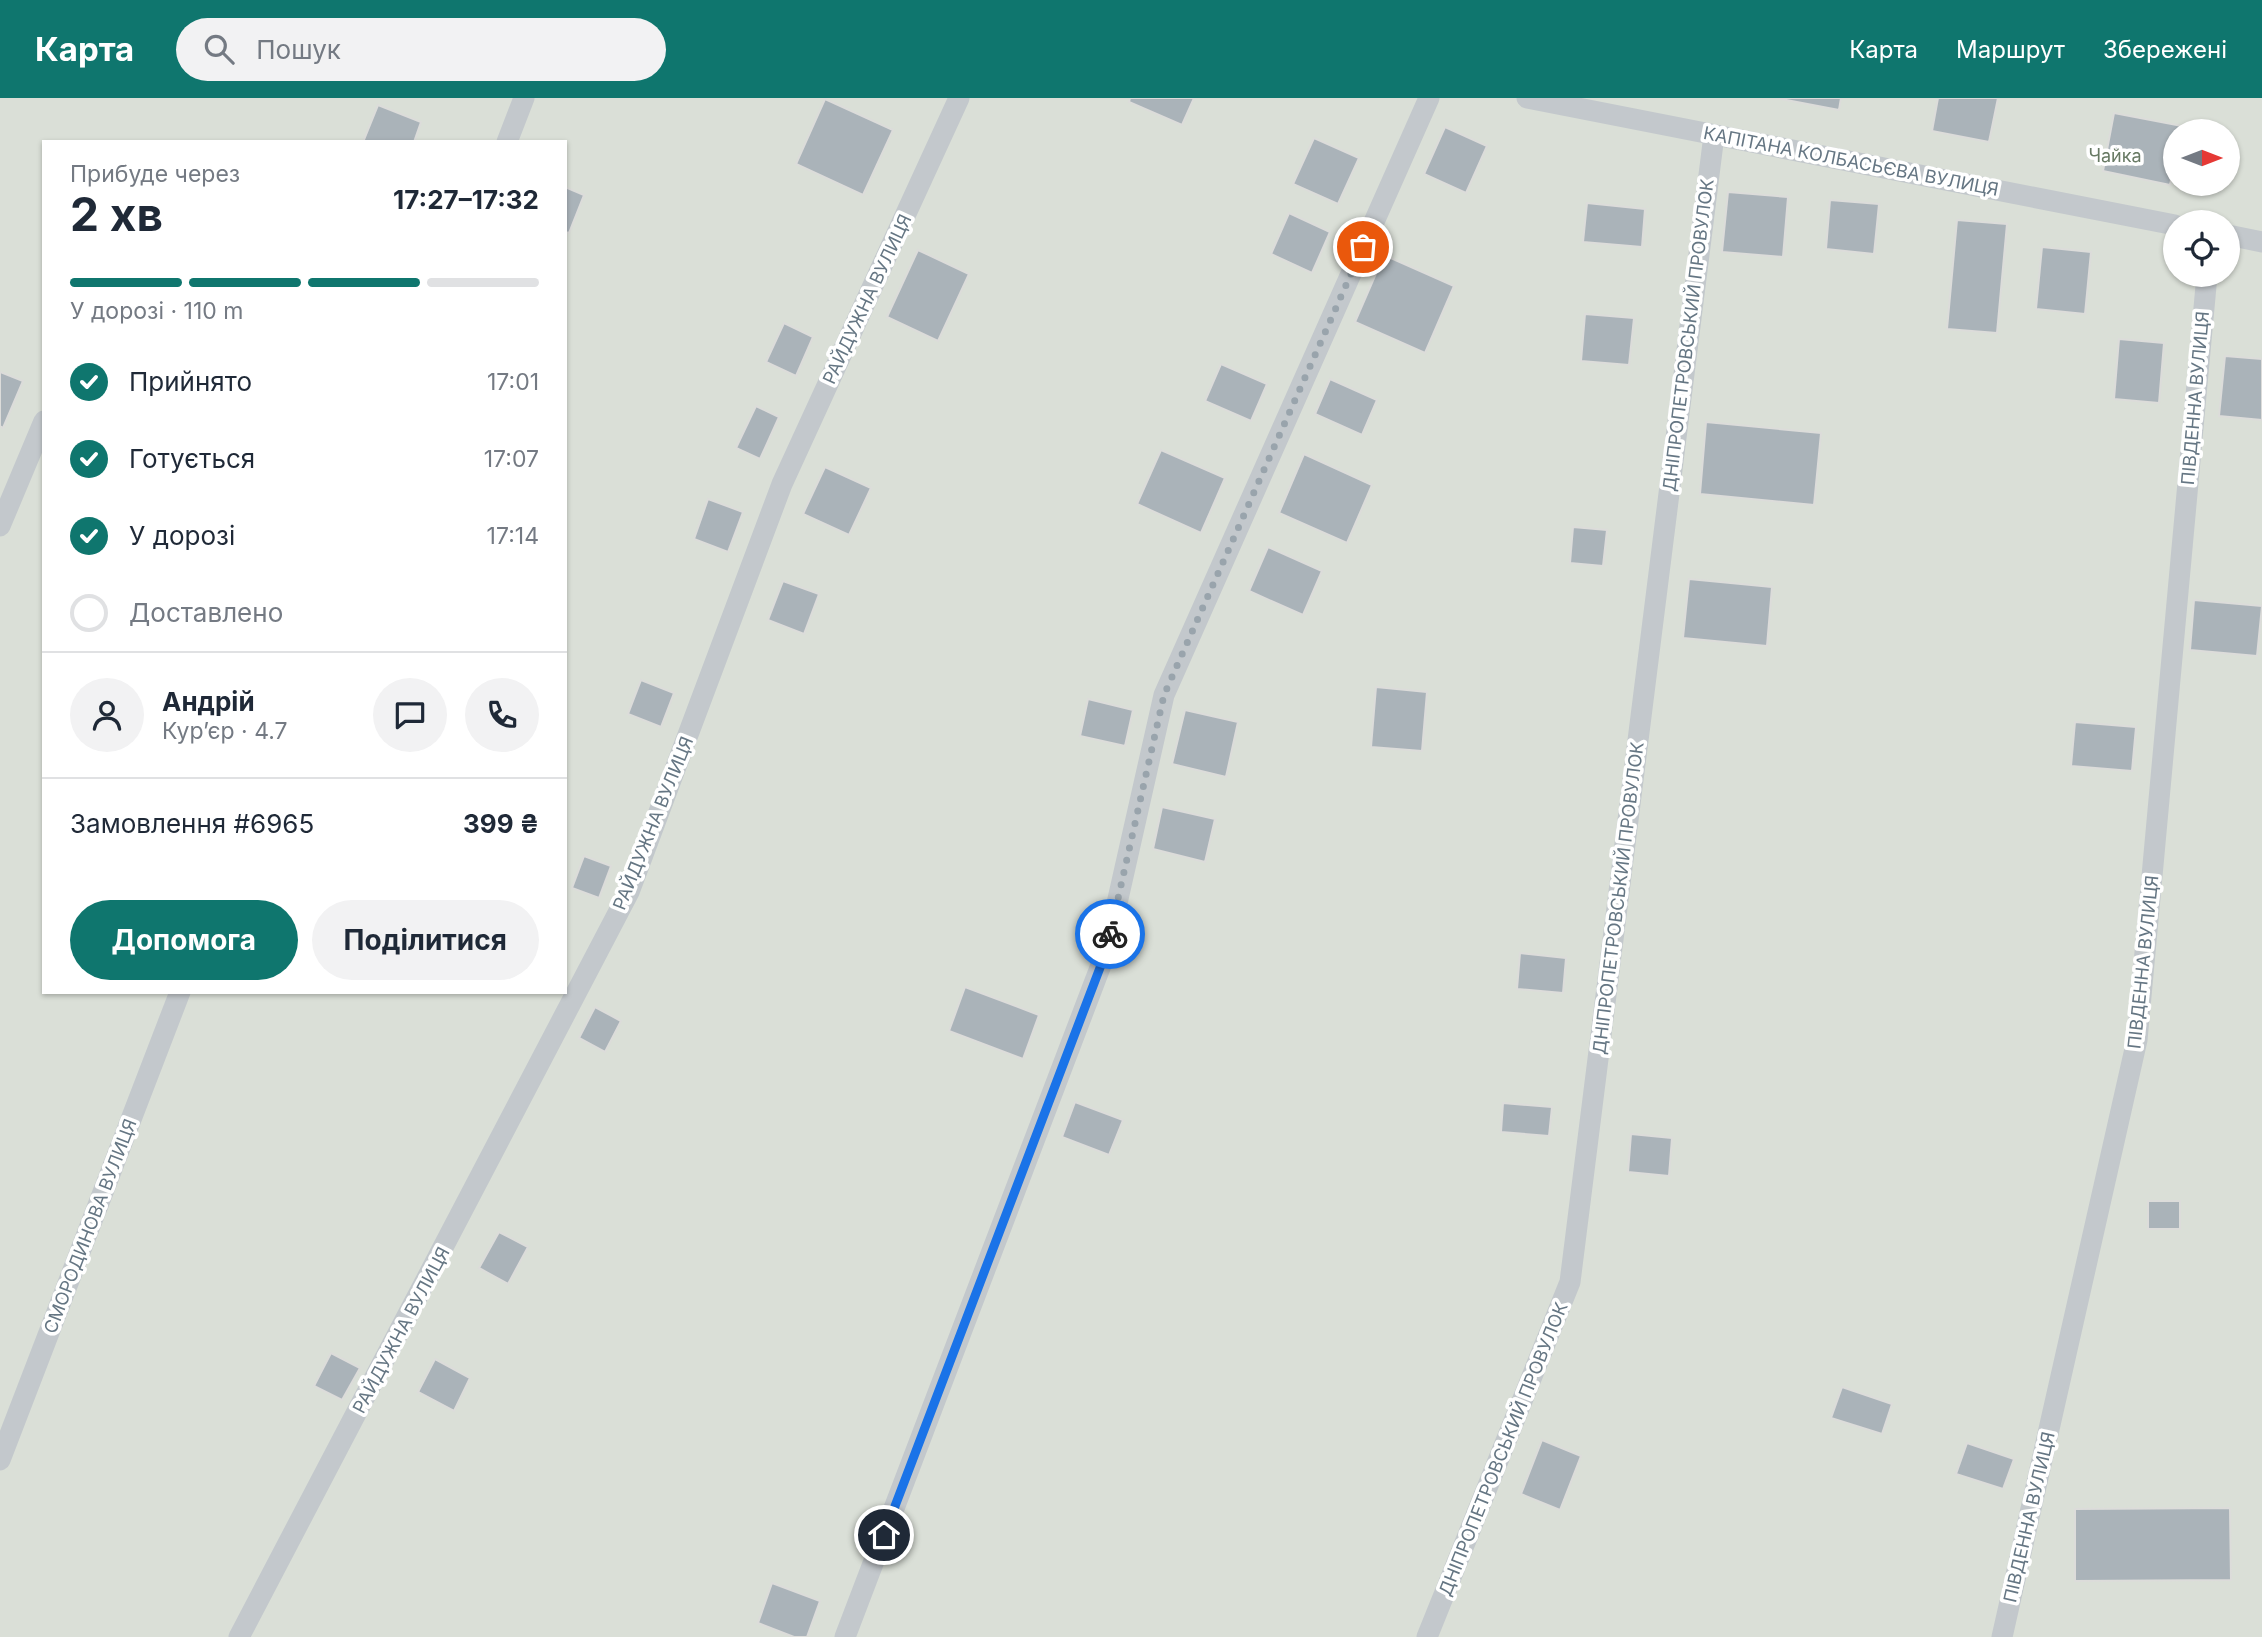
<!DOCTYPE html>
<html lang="uk">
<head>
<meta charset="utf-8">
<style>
	:root { --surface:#fff; --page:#f2f2f3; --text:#1f2937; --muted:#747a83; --line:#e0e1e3; --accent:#0f766e }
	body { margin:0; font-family:Inter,sans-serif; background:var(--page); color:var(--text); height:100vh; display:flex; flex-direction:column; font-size:26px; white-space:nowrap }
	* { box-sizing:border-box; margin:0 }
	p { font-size:23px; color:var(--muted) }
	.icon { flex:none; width:38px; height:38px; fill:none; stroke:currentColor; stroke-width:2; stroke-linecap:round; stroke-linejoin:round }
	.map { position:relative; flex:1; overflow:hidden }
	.side { position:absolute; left:42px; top:42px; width:525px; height:854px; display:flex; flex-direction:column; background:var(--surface); border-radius:0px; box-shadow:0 2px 5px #0004 }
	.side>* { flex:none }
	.needle { width:46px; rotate:90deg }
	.buttons { position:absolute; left:2163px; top:21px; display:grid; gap:14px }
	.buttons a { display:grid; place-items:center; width:77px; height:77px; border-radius:50%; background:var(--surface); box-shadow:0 2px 5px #0004; font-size:35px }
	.pin { position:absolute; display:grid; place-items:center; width:60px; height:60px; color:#fff; margin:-30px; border:4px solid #fff; border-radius:50%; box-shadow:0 2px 7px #0007 }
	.courier { position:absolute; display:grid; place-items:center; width:70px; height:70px; margin:-35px; border:5px solid #1a73e8; border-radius:50%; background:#fff; color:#222; box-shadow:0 2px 9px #0007 }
	.summary em { font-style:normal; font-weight:700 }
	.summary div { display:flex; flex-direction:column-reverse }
	.summary { display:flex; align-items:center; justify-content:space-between; height:119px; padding:0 28px }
	h1 { font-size:46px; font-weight:700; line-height:52px }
	.bar { display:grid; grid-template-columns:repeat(4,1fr); gap:10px 7px; align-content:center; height:84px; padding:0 28px }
	.bar i { height:9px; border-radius:5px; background:var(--line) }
	.bar .active { background:var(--accent) }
	.bar p { grid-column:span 4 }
	.line { display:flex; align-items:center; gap:18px; padding:0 28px; border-top:2px solid var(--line) }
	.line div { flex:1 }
	.round { display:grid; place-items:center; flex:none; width:74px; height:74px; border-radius:37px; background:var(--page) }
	ol { padding:0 28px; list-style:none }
	li { display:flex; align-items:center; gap:21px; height:77px }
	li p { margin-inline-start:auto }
	li .icon { padding:7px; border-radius:50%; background:var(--accent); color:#fff; stroke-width:4 }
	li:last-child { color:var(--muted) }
	li i { width:38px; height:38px; border:4px solid var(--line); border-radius:50% }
	.action { display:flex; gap:14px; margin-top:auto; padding:14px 28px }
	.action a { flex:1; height:80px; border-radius:42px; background:var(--accent); color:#fff; font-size:28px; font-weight:700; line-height:80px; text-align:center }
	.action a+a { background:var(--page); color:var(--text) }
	header { display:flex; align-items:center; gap:42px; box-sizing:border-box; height:98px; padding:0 35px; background:var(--accent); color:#fff }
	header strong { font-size:33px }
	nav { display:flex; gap:38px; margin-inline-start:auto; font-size:24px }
	.search { width:490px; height:63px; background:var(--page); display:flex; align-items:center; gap:18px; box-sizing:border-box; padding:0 24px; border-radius:38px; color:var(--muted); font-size:26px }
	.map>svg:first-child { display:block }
	.green { fill:#dadfd7; fill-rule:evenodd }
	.building { fill:#aab3b9; stroke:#dcdcda; stroke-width:2 }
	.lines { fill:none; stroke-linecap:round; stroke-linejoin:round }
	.service { stroke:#c3c8cc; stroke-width:21 }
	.done { stroke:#99a4ac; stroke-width:7; stroke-dasharray:0 12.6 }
	.route { stroke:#1a73e8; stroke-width:9 }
	.labels { text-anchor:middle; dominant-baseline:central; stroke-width:7; stroke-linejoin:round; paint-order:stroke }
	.park-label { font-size:18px; fill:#687a64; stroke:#fff }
	.street-label { font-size:18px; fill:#657683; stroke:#fff }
</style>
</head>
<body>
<header>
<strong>Карта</strong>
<div class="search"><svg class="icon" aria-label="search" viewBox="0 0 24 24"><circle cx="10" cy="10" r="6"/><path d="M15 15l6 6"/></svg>Пошук</div>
<nav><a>Карта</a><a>Маршрут</a><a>Збережені</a></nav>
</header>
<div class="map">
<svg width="2262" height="1539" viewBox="0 0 2262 1539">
	<rect width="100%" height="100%" fill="#fafaf8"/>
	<!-- green -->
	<path class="green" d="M0 0H2262V1539H0ZM2175 33H2228V86H2175ZM44 44H565V894H44ZM2175 124H2228V177H2175Z"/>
	<!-- building -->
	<g class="building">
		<polygon points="1130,0 1194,0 1182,27 1129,4"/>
		<polygon points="1776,0 1841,0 1839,12"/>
		<polygon points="1938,0 1998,0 1989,44 1932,33"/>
		<polygon points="825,1 893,32 863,97 796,66"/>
		<polygon points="378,7 421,24 414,44 363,44"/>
		<polygon points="2114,15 2182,28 2181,33 2175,33 2175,61 2170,87 2103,73"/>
		<polygon points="1445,29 1487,48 1466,95 1424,76"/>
		<polygon points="1314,40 1359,60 1338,106 1293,86"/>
		<polygon points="565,89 584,97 569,135 565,134"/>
		<polygon points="1728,94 1788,99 1783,159 1722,154"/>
		<polygon points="1830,102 1879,106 1874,156 1826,151"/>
		<polygon points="1587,105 1645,111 1642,149 1583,144"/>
		<polygon points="1289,115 1330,134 1312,175 1271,156"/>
		<polygon points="1957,122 2007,126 1997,235 1947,231"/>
		<polygon points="2042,149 2091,154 2085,216 2036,211"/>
		<polygon points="918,152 969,176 938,243 887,219"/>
		<polygon points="1384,157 1454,188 1425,255 1355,224"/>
		<polygon points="1585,216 1634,220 1629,267 1581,263"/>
		<polygon points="784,225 813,239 796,278 766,264"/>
		<polygon points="2119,241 2164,245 2159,305 2114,301"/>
		<polygon points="2225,258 2262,261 2262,322 2219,318"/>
		<polygon points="1221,266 1267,286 1251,323 1205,303"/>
		<polygon points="0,274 23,283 3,330 0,328"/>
		<polygon points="1330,281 1377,302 1362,337 1315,316"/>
		<polygon points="756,308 779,319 760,361 736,350"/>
		<polygon points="1706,324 1821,335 1814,407 1700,396"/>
		<polygon points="1161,352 1225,380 1201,435 1137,406"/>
		<polygon points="1304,356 1372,387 1347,445 1279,415"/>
		<polygon points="825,369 871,390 849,437 803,416"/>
		<polygon points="708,401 743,414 728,454 694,441"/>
		<polygon points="1573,429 1607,432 1603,468 1570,465"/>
		<polygon points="1268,449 1322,473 1303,517 1249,493"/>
		<polygon points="1689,481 1772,489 1767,548 1683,540"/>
		<polygon points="783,483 819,496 804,536 768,522"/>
		<polygon points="2194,502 2262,508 2257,558 2190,552"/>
		<polygon points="641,582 674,595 661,629 628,616"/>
		<polygon points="1376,589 1427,594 1422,653 1371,649"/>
		<polygon points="1088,601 1133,612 1125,648 1080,638"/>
		<polygon points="1185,612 1238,624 1226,679 1172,666"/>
		<polygon points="2075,624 2136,629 2132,673 2071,668"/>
		<polygon points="1162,709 1215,721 1205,764 1153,751"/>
		<polygon points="584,758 611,768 599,800 572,790"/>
		<polygon points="1520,855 1566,860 1563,895 1517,891"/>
		<polygon points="965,889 1039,917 1023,961 949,933"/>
		<polygon points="595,909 621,923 605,954 579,940"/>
		<polygon points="1075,1004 1123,1022 1109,1057 1062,1039"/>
		<polygon points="1503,1005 1552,1009 1549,1038 1501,1034"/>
		<polygon points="1631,1036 1672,1040 1669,1078 1628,1074"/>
		<rect x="2148" y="1103" width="32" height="28"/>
		<polygon points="499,1134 528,1149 508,1186 479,1170"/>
		<polygon points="331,1255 360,1270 342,1302 314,1288"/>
		<polygon points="435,1261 470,1280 454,1313 418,1294"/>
		<polygon points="1842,1289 1892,1306 1882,1336 1831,1320"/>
		<polygon points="1542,1342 1581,1358 1560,1412 1521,1396"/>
		<polygon points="1967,1345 2014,1361 2003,1391 1956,1376"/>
		<polygon points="2230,1410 2231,1482 2075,1483 2075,1411"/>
		<polygon points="772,1485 820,1503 807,1539 794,1539 758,1525"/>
	</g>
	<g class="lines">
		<!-- service -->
		<g class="service">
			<polyline points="1527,0 2175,127"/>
			<polyline points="507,44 524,0"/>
			<polyline points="2228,137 2262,144"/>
			<polyline points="0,428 44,323"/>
			<polyline points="0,1362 180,894"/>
			<polyline points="239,1539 629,794 782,386 959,0"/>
			<polyline points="845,1539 1106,854 1164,597 1429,0"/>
			<polyline points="1427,1539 1570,1184 1714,37"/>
			<polyline points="2002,1539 2137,942 2207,177"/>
		</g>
	</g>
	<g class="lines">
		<!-- done -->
		<polyline class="done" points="1110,836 1164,597 1363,149"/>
		<!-- route -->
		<polyline class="route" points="884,1437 1106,854 1110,836"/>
	</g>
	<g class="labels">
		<!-- park labels -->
		<g class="park-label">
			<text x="2115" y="57">Чайка</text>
		</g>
		<!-- street labels -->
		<g class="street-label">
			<text transform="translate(1851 63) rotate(11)">КАПІТАНА КОЛБАСЬЄВА ВУЛИЦЯ</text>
			<text transform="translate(867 201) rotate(-65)">РАЙДУЖНА ВУЛИЦЯ</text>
			<text transform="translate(1688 237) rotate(-83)">ДНІПРОПЕТРОВСЬКИЙ ПРОВУЛОК</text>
			<text transform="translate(2195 300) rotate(-85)">ПІВДЕННА ВУЛИЦЯ</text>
			<text transform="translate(653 725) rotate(-68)">РАЙДУЖНА ВУЛИЦЯ</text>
			<text transform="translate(1618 800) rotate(-83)">ДНІПРОПЕТРОВСЬКИЙ ПРОВУЛОК</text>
			<text transform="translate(2143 864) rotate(-84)">ПІВДЕННА ВУЛИЦЯ</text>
			<text transform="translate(90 1128) rotate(-69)">СМОРОДИНОВА ВУЛИЦЯ</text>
			<text transform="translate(401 1232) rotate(-62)">РАЙДУЖНА ВУЛИЦЯ</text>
			<text transform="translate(1503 1351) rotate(-68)">ДНІПРОПЕТРОВСЬКИЙ ПРОВУЛОК</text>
			<text transform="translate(2029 1419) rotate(-77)">ПІВДЕННА ВУЛИЦЯ</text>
		</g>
	</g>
</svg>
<div class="buttons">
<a><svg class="needle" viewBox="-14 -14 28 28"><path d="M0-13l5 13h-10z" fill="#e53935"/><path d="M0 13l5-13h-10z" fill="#747a83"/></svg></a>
<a><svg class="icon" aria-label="locate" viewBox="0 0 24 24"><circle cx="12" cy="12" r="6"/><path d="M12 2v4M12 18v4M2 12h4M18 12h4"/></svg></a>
</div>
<div class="pin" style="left:1363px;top:149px;background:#ea580c"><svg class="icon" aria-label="bag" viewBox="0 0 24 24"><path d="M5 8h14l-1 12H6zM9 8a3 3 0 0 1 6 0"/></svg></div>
<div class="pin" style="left:884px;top:1437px;background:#1f2937"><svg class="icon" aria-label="home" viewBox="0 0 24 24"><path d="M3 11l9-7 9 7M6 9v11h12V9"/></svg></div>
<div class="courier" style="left:1110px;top:836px"><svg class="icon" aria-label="bike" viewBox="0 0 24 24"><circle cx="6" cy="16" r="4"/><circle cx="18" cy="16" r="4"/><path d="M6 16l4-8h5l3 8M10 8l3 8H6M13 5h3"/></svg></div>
<section class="side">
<div class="summary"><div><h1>2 хв</h1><p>Прибуде через</p></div><em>17:27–17:32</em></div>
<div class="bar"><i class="active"></i><i class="active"></i><i class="active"></i><i></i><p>У дорозі · 110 m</p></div>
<ol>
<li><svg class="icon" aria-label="check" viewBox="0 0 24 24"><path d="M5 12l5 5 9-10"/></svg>Прийнято<p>17:01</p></li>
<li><svg class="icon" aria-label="check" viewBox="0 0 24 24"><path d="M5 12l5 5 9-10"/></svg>Готується<p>17:07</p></li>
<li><svg class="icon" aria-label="check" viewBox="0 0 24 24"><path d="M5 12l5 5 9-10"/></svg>У дорозі<p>17:14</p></li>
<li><i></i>Доставлено</li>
</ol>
<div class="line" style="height:126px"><a class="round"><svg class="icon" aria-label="person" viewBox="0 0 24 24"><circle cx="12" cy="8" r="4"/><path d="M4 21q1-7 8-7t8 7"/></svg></a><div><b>Андрій</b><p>Кур’єр · 4.7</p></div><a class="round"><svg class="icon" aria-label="chat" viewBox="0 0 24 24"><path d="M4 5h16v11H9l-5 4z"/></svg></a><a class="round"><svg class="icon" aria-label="phone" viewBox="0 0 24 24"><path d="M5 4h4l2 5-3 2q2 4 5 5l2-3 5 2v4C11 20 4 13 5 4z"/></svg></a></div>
<div class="line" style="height:91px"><div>Замовлення #6965</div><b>399 ₴</b></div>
<div class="action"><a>Допомога</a><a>Поділитися</a></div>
</section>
</div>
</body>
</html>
